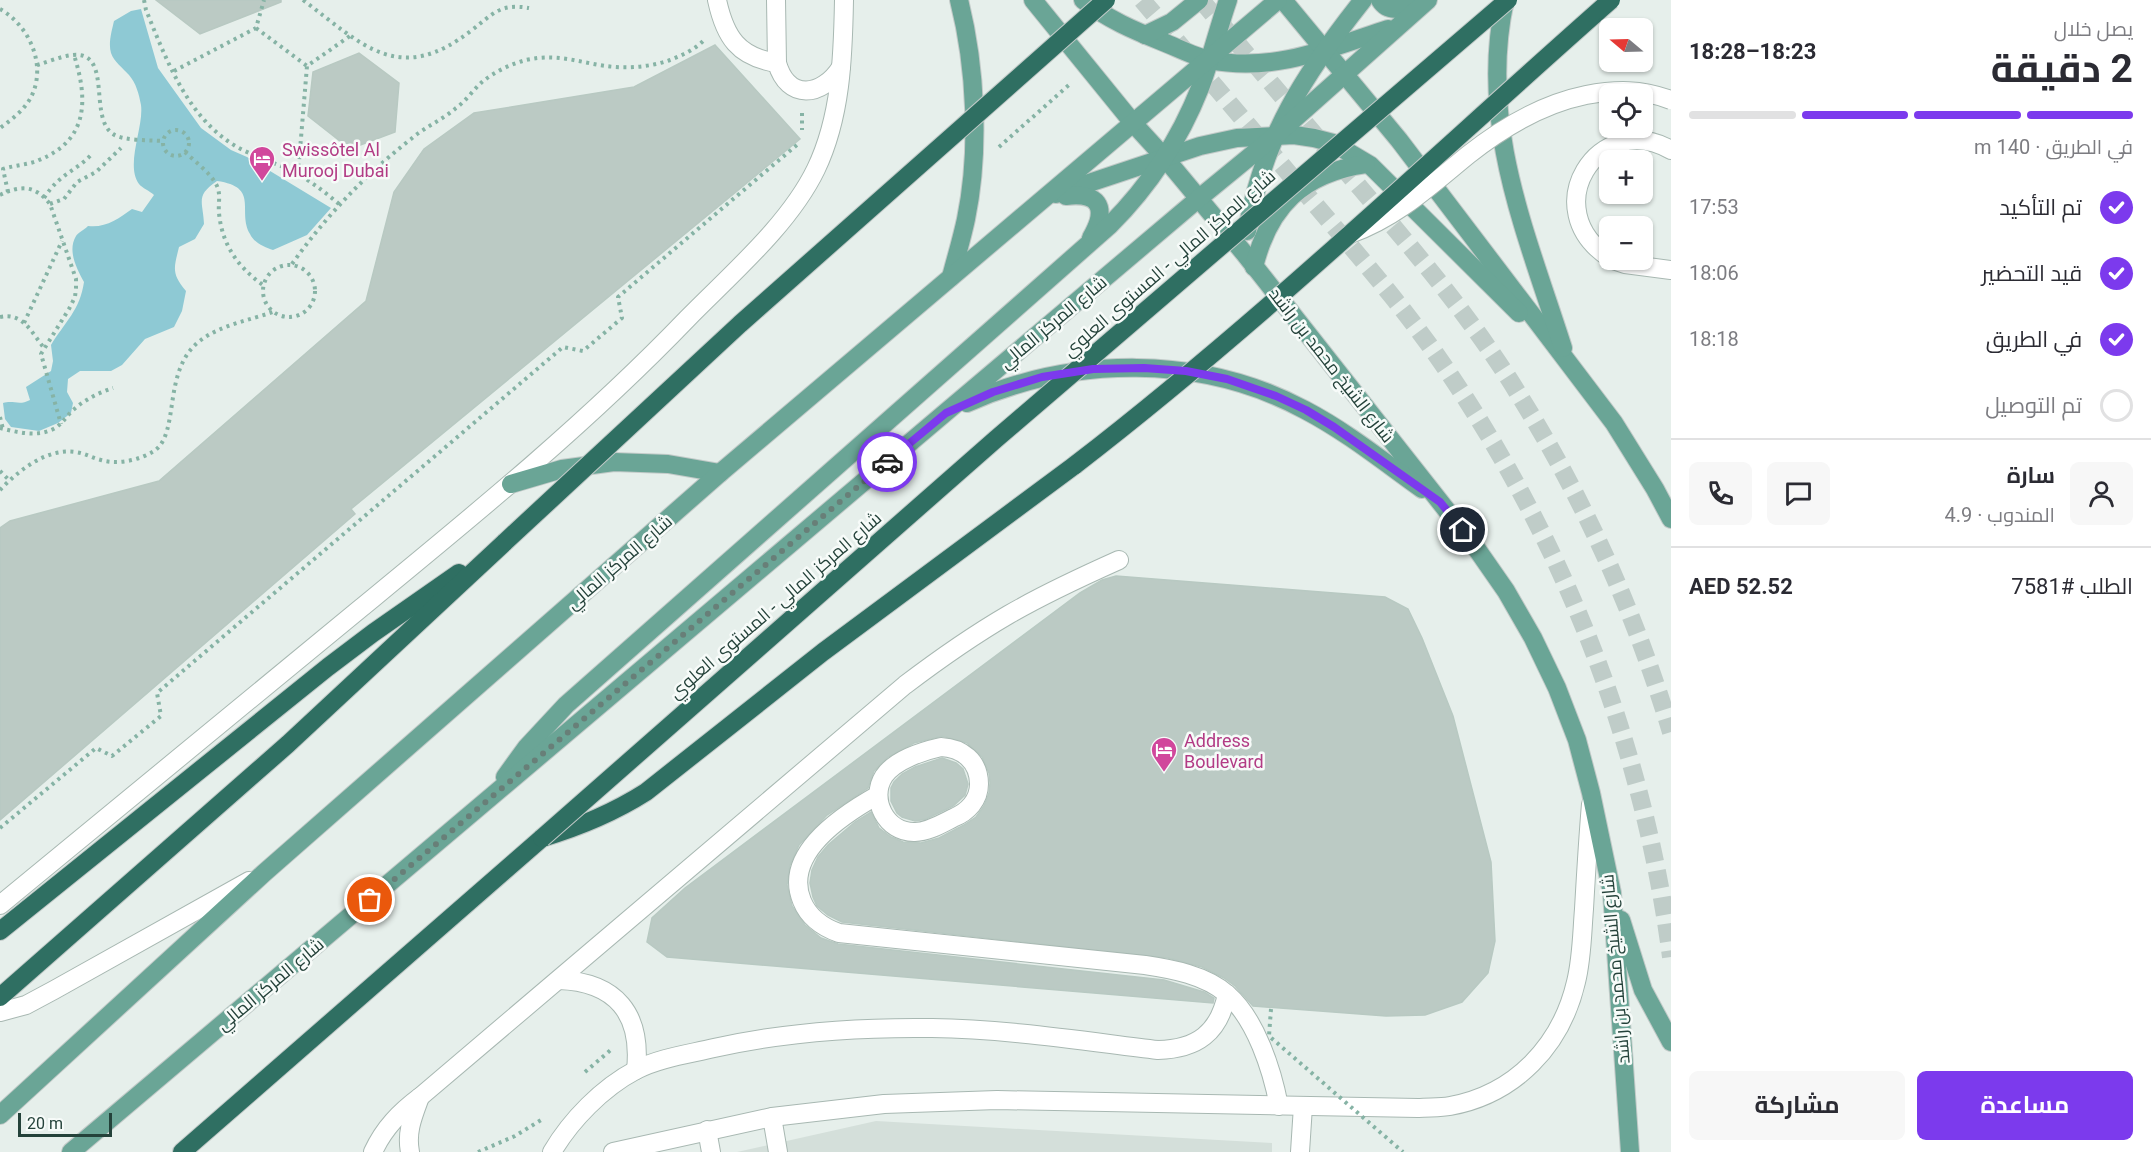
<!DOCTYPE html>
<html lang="ar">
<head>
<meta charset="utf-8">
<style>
	:root { --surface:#fff; --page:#f7f7f7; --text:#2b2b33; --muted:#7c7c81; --line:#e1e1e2; --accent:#7c3aed }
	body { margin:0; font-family:Roboto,Cairo,sans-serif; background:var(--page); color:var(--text); direction:rtl; height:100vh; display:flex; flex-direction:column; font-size:22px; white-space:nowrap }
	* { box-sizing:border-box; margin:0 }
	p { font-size:20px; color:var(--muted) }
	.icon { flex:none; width:33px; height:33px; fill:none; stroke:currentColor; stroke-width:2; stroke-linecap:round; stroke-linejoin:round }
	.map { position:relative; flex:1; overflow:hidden; direction:ltr }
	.sheet { display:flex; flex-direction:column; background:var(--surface); width:480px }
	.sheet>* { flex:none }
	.needle { width:39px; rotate:289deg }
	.controls { position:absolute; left:1599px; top:18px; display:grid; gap:12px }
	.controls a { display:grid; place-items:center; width:54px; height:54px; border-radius:9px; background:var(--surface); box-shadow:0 2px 4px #0004; font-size:30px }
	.scale { position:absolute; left:18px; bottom:15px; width:94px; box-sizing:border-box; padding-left:6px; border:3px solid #24423a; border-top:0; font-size:16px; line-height:21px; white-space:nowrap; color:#24423a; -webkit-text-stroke:4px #f7fbf9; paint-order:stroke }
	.pin { position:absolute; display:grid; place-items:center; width:51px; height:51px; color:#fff; margin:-26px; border:3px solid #fff; border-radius:50%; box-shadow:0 2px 6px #0007 }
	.courier { position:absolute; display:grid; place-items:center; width:60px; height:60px; margin:-30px; border:4px solid #7c3aed; border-radius:50%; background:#fff; color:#222; box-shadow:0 2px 8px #0007 }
	.summary em { font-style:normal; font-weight:700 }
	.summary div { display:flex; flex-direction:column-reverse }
	.summary { display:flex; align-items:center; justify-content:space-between; height:102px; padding:0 18px }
	h1 { font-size:39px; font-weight:700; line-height:45px }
	.bar { display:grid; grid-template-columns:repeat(4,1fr); gap:9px 6px; align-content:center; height:72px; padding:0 18px }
	.bar i { height:8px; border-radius:4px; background:var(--line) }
	.bar .on { background:var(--accent) }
	.bar p { grid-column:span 4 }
	.line { display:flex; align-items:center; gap:15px; padding:0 18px; border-top:2px solid var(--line) }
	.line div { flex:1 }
	.round { display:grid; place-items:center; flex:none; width:63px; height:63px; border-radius:9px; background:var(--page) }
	ol { padding:0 18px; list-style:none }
	li { display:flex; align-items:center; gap:18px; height:66px }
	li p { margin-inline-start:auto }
	li .icon { padding:6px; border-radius:50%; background:var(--accent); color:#fff; stroke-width:4 }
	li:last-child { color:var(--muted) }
	li i { width:33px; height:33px; border:3px solid var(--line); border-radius:50% }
	.action { display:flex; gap:12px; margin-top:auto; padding:12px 18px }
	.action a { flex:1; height:69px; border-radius:9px; background:var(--accent); color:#fff; font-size:24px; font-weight:700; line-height:69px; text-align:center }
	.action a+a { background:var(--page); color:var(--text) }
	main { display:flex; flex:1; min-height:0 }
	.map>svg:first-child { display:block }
	.built { fill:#d4dfda }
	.water { fill:#8ec9d4 }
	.building { fill:#bbcac4; stroke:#b8c9c2; stroke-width:1.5 }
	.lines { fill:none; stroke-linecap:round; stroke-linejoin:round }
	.major-tunnel { stroke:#bfccc8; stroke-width:18; stroke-dasharray:18 9; stroke-linecap:butt }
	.minor-casing { stroke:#a8b8b2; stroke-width:20 }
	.major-casing { stroke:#c2cac8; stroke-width:20 }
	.highway-casing { stroke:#c2cac8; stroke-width:20 }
	.path { stroke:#86b3a5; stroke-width:4; stroke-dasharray:3 4.5; stroke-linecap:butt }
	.minor { stroke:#fff; stroke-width:18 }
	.major { stroke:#6aa596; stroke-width:18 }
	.highway { stroke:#2f6f62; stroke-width:18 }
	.minor-bridge-casing { stroke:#a8b8b2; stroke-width:20; stroke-linecap:butt }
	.highway-bridge-casing { stroke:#c2cac8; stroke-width:20; stroke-linecap:butt }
	.path-bridge { stroke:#86b3a5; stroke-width:4; stroke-dasharray:3 4.5; stroke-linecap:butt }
	.minor-bridge { stroke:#fff; stroke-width:18 }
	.highway-bridge { stroke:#2f6f62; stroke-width:18 }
	.done { stroke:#687f78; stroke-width:6; stroke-dasharray:0 10.8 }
	.route { stroke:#7c3aed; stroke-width:8 }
	.labels { text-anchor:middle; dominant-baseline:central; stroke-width:5; stroke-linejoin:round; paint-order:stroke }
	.hotel-label { font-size:18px; fill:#b23c85; stroke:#f7fbf9; text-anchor:start }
	.street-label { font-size:18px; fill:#24423a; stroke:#f7fbf9 }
</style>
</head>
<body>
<main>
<section class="sheet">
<div class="summary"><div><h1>2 دقيقة</h1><p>يصل خلال</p></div><em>18:23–18:28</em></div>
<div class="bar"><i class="on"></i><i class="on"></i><i class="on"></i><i></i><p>في الطريق · 140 m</p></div>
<ol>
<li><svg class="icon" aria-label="check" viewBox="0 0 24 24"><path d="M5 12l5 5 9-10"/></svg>تم التأكيد<p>17:53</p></li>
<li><svg class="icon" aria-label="check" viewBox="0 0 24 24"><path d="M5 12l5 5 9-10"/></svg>قيد التحضير<p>18:06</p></li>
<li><svg class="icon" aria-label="check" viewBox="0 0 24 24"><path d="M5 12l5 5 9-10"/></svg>في الطريق<p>18:18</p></li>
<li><i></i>تم التوصيل</li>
</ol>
<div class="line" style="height:108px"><a class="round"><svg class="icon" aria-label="person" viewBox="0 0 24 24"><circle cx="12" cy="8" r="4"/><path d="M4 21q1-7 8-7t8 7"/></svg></a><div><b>سارة</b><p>المندوب · 4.9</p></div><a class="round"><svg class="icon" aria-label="chat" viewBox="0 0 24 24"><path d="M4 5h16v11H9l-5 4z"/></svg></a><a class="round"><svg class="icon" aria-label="phone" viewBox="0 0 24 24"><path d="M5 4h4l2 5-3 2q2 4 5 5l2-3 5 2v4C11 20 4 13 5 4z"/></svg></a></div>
<div class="line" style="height:78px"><div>الطلب #7581</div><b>AED 52.52</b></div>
<div class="action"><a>مساعدة</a><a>مشاركة</a></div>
</section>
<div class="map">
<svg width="1671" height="1152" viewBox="0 0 1671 1152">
	<rect width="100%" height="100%" fill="#e6efeb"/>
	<!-- built -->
	<polygon class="built" points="876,1121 1272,1143 1272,1152 737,1152"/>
	<!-- water -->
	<path class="water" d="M141 9 158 68 201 128 231 150 247 157 331 208 307 235 273 250C265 247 254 243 250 234 237 211 260 187 217 181 195 196 203 201 204 224L195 239 179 247C174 268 171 273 186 291L182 311 174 327 145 339 122 365 111 371H80L68 379 67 392 73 403 71 413 58 423 39 431 11 427 5 419 3 403C14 400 19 406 30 400L26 387 51 371 53 361 51 345C65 322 80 310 84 282 77 269 67 251 76 236 78 233 85 229 88 226 106 228 118 219 132 209L142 212 154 195C150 191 142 188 139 184 125 165 144 127 141 105 139 94 136 83 129 75 123 68 114 62 111 53 108 43 112 30 114 21L131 11Z"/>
	<!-- building -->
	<g class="building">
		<polygon points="156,0 281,0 281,2 200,34"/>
		<polygon points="715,45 800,139 351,509 355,514 0,820 0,528 10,521 159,481 366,301 394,192 424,149 474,113 634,87"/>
		<polygon points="359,53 399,83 395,132 350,149 308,116 313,72"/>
		<polygon points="1116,576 1385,597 1408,609 1422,638 1453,716 1491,862 1495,941 1488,973 1462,1002 1425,1015 1386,1016 1253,1006 1235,986 1224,978 1202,967 1168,958 842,922 828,915 817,906 813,897 810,883 812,870 818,857 828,845 855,822 871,812 879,828 891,837 903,842 921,843 939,838 964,825 976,817 984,806 989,793 990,783 989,773 982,757 967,743 942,736 914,743 888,757 874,771 868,788 827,815 799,845 790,865 787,885 792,906 805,925 821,938 838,944 1164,980 1204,992 1214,998 1213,1003 667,957 647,942 652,918 685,888 1080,593 1102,580"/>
		<polygon points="942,758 956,763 963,769 968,784 965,795 953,806 926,819 915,821 902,817 897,813 891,801 891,788 894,782 902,774 915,767"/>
	</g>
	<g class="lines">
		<!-- major-tunnel -->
		<g class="major-tunnel">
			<path d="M1142 0C1197 65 1253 131 1308 196 1352 248 1396 298 1435 353 1560 531 1643 741 1671 957"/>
			<path d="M1201 0C1254 63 1308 127 1362 190 1418 255 1474 321 1519 395 1585 501 1635 613 1671 732"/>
		</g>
		<!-- minor casing -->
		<g class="minor-casing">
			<g id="minor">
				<path d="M717 0C725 37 738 57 777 63"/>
				<path d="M776 0 777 63C788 101 822 97 841 67"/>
				<path d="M1610 258C1535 210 1598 109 1671 150"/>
				<polyline points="1613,260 1625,264 1671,270"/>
				<path d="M941 747C962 748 979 761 979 784 979 800 968 812 953 818 941 824 928 832 915 832 886 833 869 799 884 776 895 760 923 751 941 747Z"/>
				<path d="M878 795C844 814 782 853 802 901 809 918 822 927 839 933L1145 965C1172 969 1205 975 1227 994 1256 1019 1272 1070 1279 1106"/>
				<path d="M0 905C120 806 241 707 361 608 473 516 586 424 687 319 730 275 789 225 816 169 841 117 843 57 844 0"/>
				<path d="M559 980C616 982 642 1014 636 1070"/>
				<polyline points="0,1012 26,1005 54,990 249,881"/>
				<polyline points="772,1117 778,1152"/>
				<polyline points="707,1130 711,1152"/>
				<path d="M373 1152C384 1128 400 1112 420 1097L905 685C938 660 972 636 1008 615 1044 594 1081 577 1119 560"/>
				<path d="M410 1152C406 1132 413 1116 420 1097"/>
				<path d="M552 1152C571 1120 602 1088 636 1070 659 1058 689 1054 714 1048 785 1032 859 1027 932 1028 1007 1029 1083 1041 1158 1050 1197 1049 1219 1033 1227 994"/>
				<path d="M613 1152 772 1117 884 1104 997 1100 1418 1108C1429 1107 1440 1108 1450 1106 1515 1094 1561 1046 1576 982 1582 958 1582 933 1584 909 1586 874 1588 839 1591 804"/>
				<polyline points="1300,1152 1303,1106"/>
			</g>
		</g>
		<!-- major casing -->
		<g class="major-casing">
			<g id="major">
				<polyline points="1033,0 1133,123 1165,158 1244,253 1474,545 1506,591 1533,638 1557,688 1577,740 1591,793 1612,893 1630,1152"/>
				<path d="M1083 0C1107 19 1135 31 1163 42 1178 48 1195 57 1210 60 1273 73 1330 48 1388 29"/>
				<polyline points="1283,0 1399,140 1567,361 1614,423 1655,489 1671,519"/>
				<path d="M1380 0C1390 16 1407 6 1421 0"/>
				<path d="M1505 0C1478 124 1526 232 1563 348"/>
				<polyline points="1145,35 1172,22 1199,0"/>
				<polyline points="1056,194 1200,146 1237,138 1294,135 1314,138 1333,143 1370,165 1519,313"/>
				<path d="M1066 196C1102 192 1107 210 1091 238"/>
				<path d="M1247 231C1263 137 1305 73 1363 0"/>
				<path d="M1254 267C1269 206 1303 173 1366 164"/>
				<path d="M951 277C956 258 962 238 966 219 980 151 976 67 959 0"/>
				<path d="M967 403C1073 356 1201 354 1305 410 1347 432 1384 462 1422 489"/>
				<polyline points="511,484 562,469 614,462 668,464 720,473"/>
				<path d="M505 777 526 748 566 705 1110 225C1150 185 1179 141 1200 88 1211 59 1218 29 1228 0"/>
				<polyline points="1621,920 1643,990 1671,1042"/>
				<polyline points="0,1115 264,873 720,473 1278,0"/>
				<polyline points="71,1152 1198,199 1275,136 1428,0"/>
			</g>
		</g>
		<!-- highway casing -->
		<g class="highway-casing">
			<g id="highway">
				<polyline points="0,931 328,667 373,633 459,573"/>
				<polyline points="0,997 288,744 505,542"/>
				<path d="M182 1152 542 838C579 827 613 813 646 792L823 652 1075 465"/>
			</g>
		</g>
		<!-- path -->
		<g class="path">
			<path d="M144 0 146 10C167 61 188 120 239 148 258 158 279 164 298 174 313 183 326 193 339 204"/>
			<path d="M303 0C363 45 399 87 472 30 493 14 500 3 529 8"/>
			<path d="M0 9C30 26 48 67 30 99 23 111 11 120 0 128"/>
			<polyline points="256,28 307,66"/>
			<path d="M37 65C48 62 61 56 73 55 113 51 88 118 113 134 123 141 150 140 163 141"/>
			<polyline points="174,71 256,28 264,0"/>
			<polyline points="802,113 802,130"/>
			<circle cx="176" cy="143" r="13"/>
			<polyline points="999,147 1070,84"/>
			<path d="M185 152C195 162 211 173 217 186 221 195 218 204 219 213 222 245 238 267 263 285"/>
			<polyline points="298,174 307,66 350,36"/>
			<path d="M8 192 3 169C15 165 28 165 39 160 89 140 88 99 74 55"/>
			<path d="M0 195C21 185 35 185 50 204L76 279V288L75 297 69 309 41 354 61 424"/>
			<path d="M44 198C60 173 75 172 92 154"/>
			<polyline points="50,204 64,199 77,182 96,172 121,148"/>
			<path d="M292 264C326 216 365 175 411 139 425 127 442 120 456 108 466 101 473 90 482 82 494 72 511 64 526 60 561 52 584 65 616 67 635 68 653 66 670 60 683 55 696 49 705 39"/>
			<circle cx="289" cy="291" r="26"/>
			<path d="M0 317C23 312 32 333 44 348"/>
			<polyline points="24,323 62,241"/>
			<polyline points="0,417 3,429"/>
			<path d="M0 428C16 432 36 437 51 430 61 426 65 418 72 411 84 400 98 393 113 388"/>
			<polyline points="0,471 9,480"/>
			<path d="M0 490C19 470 47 448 75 452 85 453 92 458 101 460 118 465 140 460 154 451 181 433 161 369 201 340 221 325 250 320 273 312"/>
			<polyline points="0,828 96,748 112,756 161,716 157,693 563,347 583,351 622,318 618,297 798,144"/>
			<polyline points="585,1072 613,1048"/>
			<polyline points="478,1152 515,1136 541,1120"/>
		</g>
		<!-- minor -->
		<use href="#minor" class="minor"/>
		<!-- major -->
		<use href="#major" class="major"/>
		<!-- highway -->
		<use href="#highway" class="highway"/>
		<!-- minor-bridge casing -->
		<g class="minor-bridge-casing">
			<path id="minor-bridge" d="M1350 234C1396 218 1430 186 1468 155 1502 128 1542 104 1586 95 1617 89 1641 89 1671 100"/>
		</g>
		<!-- highway-bridge casing -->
		<g class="highway-bridge-casing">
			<g id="highway-bridge">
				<path d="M1075 465C1262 321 1434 156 1611 0"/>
				<polyline points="505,542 740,324 1106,0"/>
				<polyline points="542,838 996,439 1508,0"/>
			</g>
		</g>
		<!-- path-bridge -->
		<polyline class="path-bridge" points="1271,1009 1269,1036 1403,1152"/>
		<!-- minor-bridge -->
		<use href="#minor-bridge" class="minor-bridge"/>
		<!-- highway-bridge -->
		<use href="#highway-bridge" class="highway-bridge"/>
	</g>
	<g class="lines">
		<!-- done -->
		<polyline class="done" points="370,900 887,462"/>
		<!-- route -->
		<polyline class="route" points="887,462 946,413 993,392 1042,377 1093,369 1144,368 1186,371 1227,379 1276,396 1306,410 1334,427 1440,502 1463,530"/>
	</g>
	<!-- icons -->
	<defs>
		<g id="hotel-pin" transform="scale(1.35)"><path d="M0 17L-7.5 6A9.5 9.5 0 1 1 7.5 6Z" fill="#d1479c" stroke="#f7fbf9"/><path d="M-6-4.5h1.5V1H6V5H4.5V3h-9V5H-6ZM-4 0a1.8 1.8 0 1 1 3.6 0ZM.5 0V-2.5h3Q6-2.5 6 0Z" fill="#fff"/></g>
	</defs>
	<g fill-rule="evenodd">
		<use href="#hotel-pin" x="262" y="159"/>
		<use href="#hotel-pin" x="1164" y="750"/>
	</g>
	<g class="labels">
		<!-- hotel labels -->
		<g class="hotel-label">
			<text x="282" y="149">Swissôtel Al<tspan x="282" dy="21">Murooj Dubai</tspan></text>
			<text x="1184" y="740">Address<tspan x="1184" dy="21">Boulevard</tspan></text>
		</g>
		<!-- street labels -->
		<g class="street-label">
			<text transform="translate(1169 263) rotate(-41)">شارع المركز المالي - المستوى العلوي</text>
			<text transform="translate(1053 322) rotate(-40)">شارع المركز المالي</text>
			<text transform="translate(1332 365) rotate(52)">شارع الشيخ محمد بن راشد</text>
			<text transform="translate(619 562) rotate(-41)">شارع المركز المالي</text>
			<text transform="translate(775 605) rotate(-41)">شارع المركز المالي - المستوى العلوي</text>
			<text transform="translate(1615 969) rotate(-95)">شارع الشيخ محمد بن راشد</text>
			<text transform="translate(270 984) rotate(-40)">شارع المركز المالي</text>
		</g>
	</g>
</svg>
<div class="controls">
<a><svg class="needle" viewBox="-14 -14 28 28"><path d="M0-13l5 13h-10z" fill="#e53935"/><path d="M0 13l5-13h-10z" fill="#7c7c81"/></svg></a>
<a><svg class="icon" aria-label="locate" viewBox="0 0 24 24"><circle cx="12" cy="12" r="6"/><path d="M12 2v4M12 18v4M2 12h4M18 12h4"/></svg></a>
<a>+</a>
<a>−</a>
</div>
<div class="scale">20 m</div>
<div class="pin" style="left:370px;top:900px;background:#ea580c"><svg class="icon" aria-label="bag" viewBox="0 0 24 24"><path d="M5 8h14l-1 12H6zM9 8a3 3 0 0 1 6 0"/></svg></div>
<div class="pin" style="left:1463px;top:530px;background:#1f2937"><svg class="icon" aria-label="home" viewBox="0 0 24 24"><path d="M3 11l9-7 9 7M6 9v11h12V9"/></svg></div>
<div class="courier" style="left:887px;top:462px"><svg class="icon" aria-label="car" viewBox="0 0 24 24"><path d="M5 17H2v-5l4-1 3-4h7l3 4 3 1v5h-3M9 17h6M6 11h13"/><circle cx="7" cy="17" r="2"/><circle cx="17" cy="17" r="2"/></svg></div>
</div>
</main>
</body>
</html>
